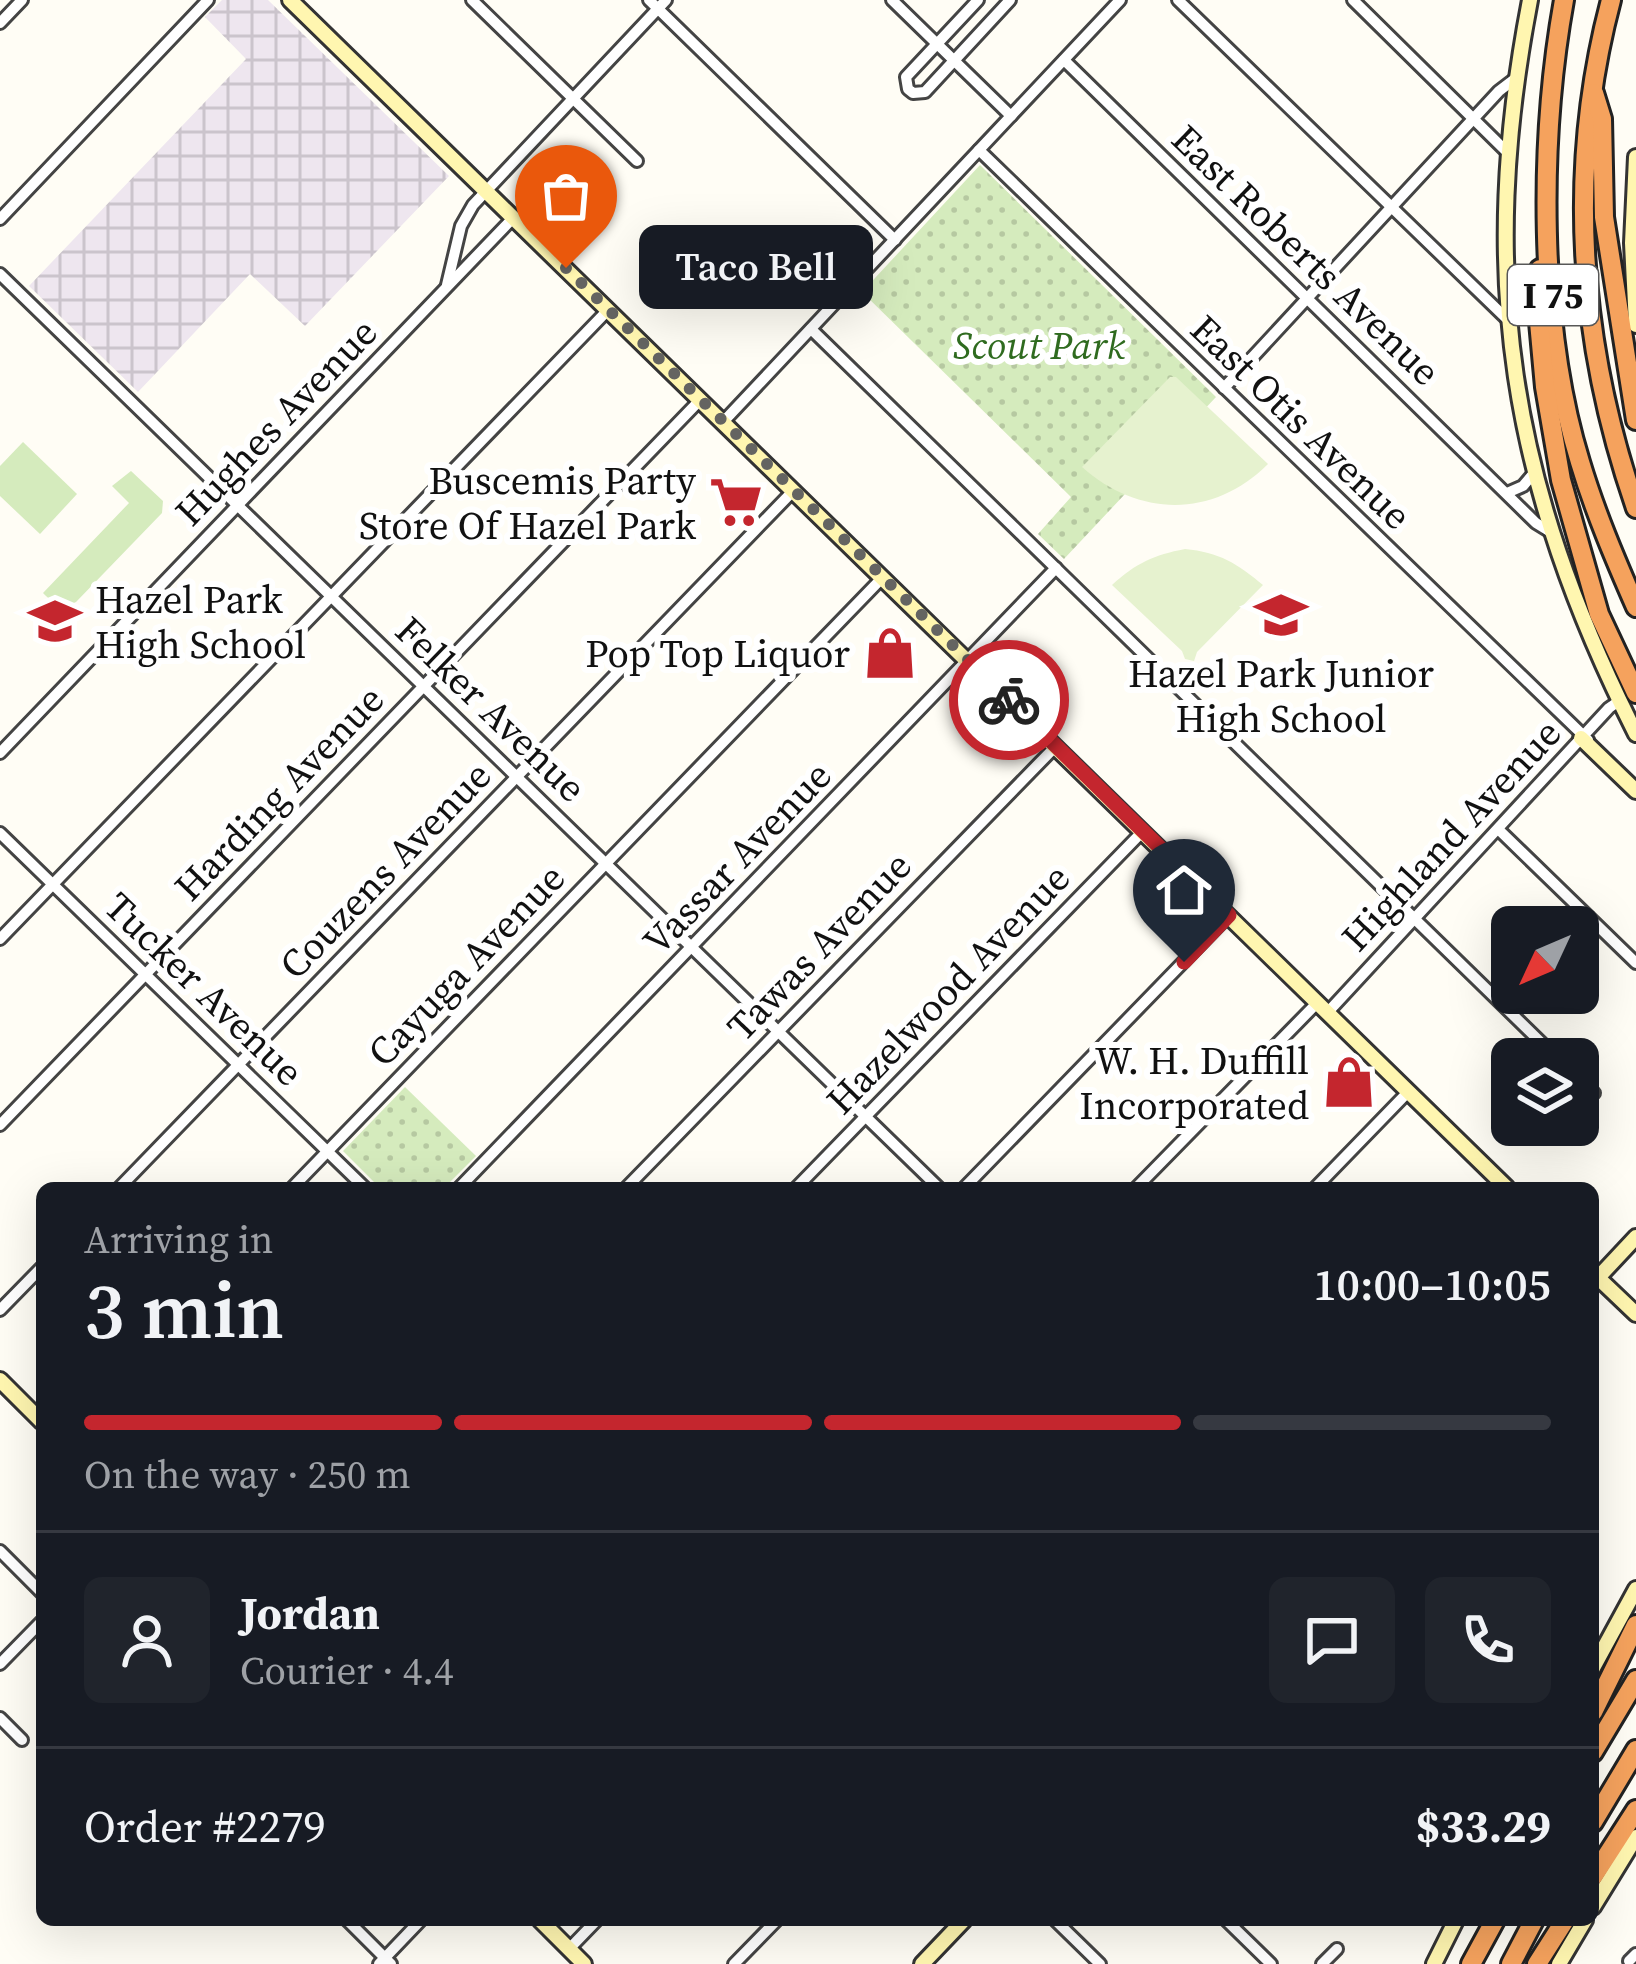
<!DOCTYPE html>
<html lang="en">
<head>
<meta charset="utf-8">
<style>
	:root { --surface:#171b24; --page:#20242c; --text:#f1f3f6; --muted:#9ea1a6; --line:#363941; --accent:#c4262e }
	body { margin:0; font-family:"Source Serif 4",serif; background:var(--page); color:var(--text); height:100vh; display:flex; flex-direction:column; font-size:45px; white-space:nowrap }
	* { box-sizing:border-box; margin:0 }
	p { font-size:39px; color:var(--muted) }
	.icon { flex:none; width:66px; height:66px; fill:none; stroke:currentColor; stroke-width:2; stroke-linecap:round; stroke-linejoin:round }
	.map { position:relative; flex:1; overflow:hidden }
	.panel { position:absolute; left:36px; top:1182px; width:1563px; height:744px; display:flex; flex-direction:column; background:var(--surface); border-radius:18px; box-shadow:0 12px 48px #0002 }
	.panel>* { flex:none }
	.needle { width:78px; rotate:226deg }
	.tools { position:absolute; left:1491px; top:906px; display:grid; gap:24px }
	.tools a { display:grid; place-items:center; width:108px; height:108px; border-radius:18px; background:var(--surface); box-shadow:0 12px 48px #0002; font-size:60px }
	.pin { position:absolute; display:grid; place-items:center; width:102px; height:102px; color:#fff; margin:-123px -51px; border-radius:50% 50% 50% 0; rotate:-45deg; box-shadow:0 0 12px #0007 }
	.pin .icon { rotate:45deg }
	.courier { position:absolute; display:grid; place-items:center; width:120px; height:120px; margin:-60px; border:9px solid #c4262e; border-radius:50%; background:#fff; color:#222; box-shadow:0 3px 15px #0007 }
	.bubble { position:absolute; height:84px; border-radius:18px; background:var(--surface); box-shadow:0 12px 48px #0002; font-size:39px; font-weight:600; line-height:84px; text-align:center }
	.overview em { font-style:normal; font-weight:600 }
	.overview div { display:flex; flex-direction:column-reverse }
	.overview { display:flex; align-items:center; justify-content:space-between; height:204px; padding:0 48px }
	h1 { font-size:78px; font-weight:600; line-height:90px }
	.bar { display:grid; grid-template-columns:repeat(4,1fr); gap:18px 12px; align-content:center; height:144px; padding:0 48px }
	.bar i { height:15px; border-radius:9px; background:var(--line) }
	.bar .active { background:var(--accent) }
	.bar p { grid-column:span 4 }
	.line { display:flex; align-items:center; gap:30px; padding:0 48px; border-top:3px solid var(--line) }
	.line div { flex:1 }
	.round { display:grid; place-items:center; flex:none; width:126px; height:126px; border-radius:18px; background:var(--page) }
	.map>svg:first-child { display:block }
	.industrial { fill:url(#industrial-grid) }
	.grass { fill:#d5ebbd }
	.park { fill:url(#park-dots) }
	.pitch { fill:#e6f2cf }
	.lines { fill:none; stroke-linecap:round; stroke-linejoin:round }
	.street-casing { stroke:#444; stroke-width:16 }
	.secondary-casing { stroke:#333; stroke-width:20 }
	.highway-casing { stroke:#222; stroke-width:24 }
	.street { stroke:#fff; stroke-width:10 }
	.secondary { stroke:#fff6b0; stroke-width:14 }
	.highway { stroke:#f5a25d; stroke-width:18 }
	.done { stroke:#646461; stroke-width:12; stroke-dasharray:0 21.6 }
	.route { stroke:#c4262e; stroke-width:15 }
	.labels { text-anchor:middle; dominant-baseline:central; stroke-width:12; stroke-linejoin:round; paint-order:stroke }
	.shield { fill:#fff; stroke:#585858; stroke-width:3 }
	.shield-label { font-size:36px; font-weight:bold; fill:#111 }
	.street-label { font-size:39px; fill:#111; stroke:#fff }
	.park-label { font-size:39px; font-style:italic; fill:#2f6b1f; stroke:#fff }
	.poi-label { font-size:39px; fill:#111; stroke:#fff; text-anchor:end }
</style>
</head>
<body>
<div class="map">
<svg width="1636" height="1964" viewBox="0 0 1636 1964">
	<defs>
		<pattern id="industrial-grid" width="8" height="8" patternUnits="userSpaceOnUse" patternTransform="scale(3)"><rect width="8" height="8" fill="#eee6ef"/><path d="M0 4h8M4 0v8" fill="none" stroke="#cbc4cc"/></pattern>
		<pattern id="park-dots" width="8" height="8" patternUnits="userSpaceOnUse" patternTransform="scale(3)"><rect width="8" height="8" fill="#d5ebbd"/><path d="M2 2h.1M6 6h.1" fill="none" stroke="#b6c8a1" stroke-width="1.8" stroke-linecap="round"/></pattern>
	</defs>
	<rect width="100%" height="100%" fill="#fffdf5"/>
	<!-- industrial -->
	<polygon class="industrial" points="222,0 268,0 449,176 305,326 250,274 138,392 29,286 246,59 205,17"/>
	<!-- grass -->
	<g class="grass">
		<polygon points="23,442 77,494 40,534 0,496 0,466"/>
		<path d="M131 471 163 501 162 513 76 602C61 609 54 604 43 593L129 503 112 486Z"/>
	</g>
	<!-- park -->
	<g class="park">
		<polygon points="980,165 1216,397 1064,559 1038,534 1071,497 862,292"/>
		<polygon points="405,1087 476,1156 444,1188 380,1188 343,1151"/>
	</g>
	<!-- pitch -->
	<g class="pitch">
		<path d="M1170 377H1176L1268 464C1213 519 1138 517 1082 467Z"/>
		<path d="M1185 549C1219 552 1238 564 1263 585L1197 652 1194 661 1185 659 1182 651 1112 585C1136 563 1154 555 1185 549Z"/>
	</g>
	<g class="lines">
		<!-- street casing -->
		<g class="street-casing">
			<g id="street">
				<polyline points="472,0 637,161"/>
				<polyline points="649,0 895,240"/>
				<polyline points="892,0 1011,116"/>
				<polyline points="978,0 906,77 908,89 913,93 925,92 1010,0"/>
				<polyline points="1178,0 1508,320"/>
				<polyline points="1353,0 1506,151"/>
				<polyline points="0,23 22,0"/>
				<polyline points="1064,60 1536,523 1549,531"/>
				<polyline points="979,150 1588,740"/>
				<polyline points="0,219 208,0"/>
				<polyline points="0,274 939,1188"/>
				<polyline points="447,285 461,226 473,205 666,0"/>
				<polyline points="811,329 1558,1059"/>
				<polyline points="1224,388 1499,91 1516,78"/>
				<polyline points="724,421 1120,0"/>
				<polyline points="1507,493 1523,486 1534,473"/>
				<polyline points="0,753 514,217"/>
				<polyline points="1498,829 1636,963"/>
				<polyline points="0,833 365,1188"/>
				<polyline points="0,939 608,310"/>
				<polyline points="1328,1012 1609,708 1619,701"/>
				<polyline points="1578,1078 1594,1093"/>
				<polyline points="0,1125 701,399"/>
				<polyline points="119,1188 794,490"/>
				<polyline points="292,1188 883,577"/>
				<polyline points="459,1188 1056,568"/>
				<polyline points="626,1188 1056,746"/>
				<polyline points="796,1188 1143,831"/>
				<polyline points="964,1188 1229,915"/>
				<polyline points="1136,1188 1318,1002"/>
				<polyline points="1315,1188 1409,1091"/>
				<polyline points="0,1310 42,1267"/>
				<polyline points="0,1551 42,1593"/>
				<polyline points="0,1664 42,1621"/>
				<polyline points="0,1718 22,1740"/>
				<polyline points="347,1920 391,1964"/>
				<polyline points="1055,1920 1100,1964"/>
				<polyline points="1226,1920 1271,1964"/>
				<polyline points="569,1949 597,1920"/>
				<polyline points="1629,1961 1636,1954"/>
				<polyline points="379,1964 421,1920"/>
				<polyline points="734,1964 777,1920"/>
				<polyline points="1322,1964 1337,1949"/>
			</g>
		</g>
		<!-- secondary casing -->
		<g class="secondary-casing">
			<g id="secondary">
				<polyline points="290,0 1507,1188"/>
				<path d="M1530 0C1477 275 1510 484 1636 734"/>
				<polyline points="1636,157 1632,243 1636,325"/>
				<polyline points="1581,738 1636,791"/>
				<polyline points="1593,1273 1636,1314"/>
				<polyline points="1593,1283 1636,1237"/>
				<polyline points="0,1380 42,1422"/>
				<polyline points="1593,1668 1636,1589"/>
				<polyline points="1593,1907 1636,1837"/>
				<polyline points="540,1920 584,1964"/>
				<polyline points="922,1964 964,1920"/>
				<polyline points="1434,1964 1456,1920"/>
				<polyline points="1559,1964 1585,1920"/>
			</g>
		</g>
		<!-- highway casing -->
		<g class="highway-casing">
			<g id="highway">
				<path d="M1564 0C1539 139 1538 326 1580 462 1595 512 1615 559 1636 607"/>
				<path d="M1611 0C1566 169 1579 344 1636 508"/>
				<polyline points="1594,93 1602,119 1604,217 1636,420"/>
				<polyline points="1540,269 1539,322 1545,387 1561,480 1599,614 1636,693"/>
				<polyline points="1593,1712 1636,1625"/>
				<polyline points="1593,1752 1636,1680"/>
				<polyline points="1593,1822 1636,1750"/>
				<polyline points="1593,1877 1636,1810"/>
				<polyline points="1471,1964 1495,1920"/>
				<polyline points="1511,1964 1534,1920"/>
				<polyline points="1537,1964 1565,1920"/>
			</g>
		</g>
		<!-- street -->
		<use href="#street" class="street"/>
		<!-- secondary -->
		<use href="#secondary" class="secondary"/>
		<!-- highway -->
		<use href="#highway" class="highway"/>
	</g>
	<g class="lines">
		<!-- done -->
		<polyline class="done" points="566,268 1009,700"/>
		<!-- route -->
		<polyline class="route" points="1009,700 1229,915 1184,962"/>
	</g>
	<!-- icons -->
	<defs>
		<g id="supermarket-bare" transform="scale(4.14)"><path d="M-6-5.5h2.5l.6 2H6L4.5 2H-2.5L-4.4-4H-6ZM-1.5 3.2a1.3 1.3 0 1 0 .1 0ZM3 3.2a1.3 1.3 0 1 0 .1 0Z" fill="#c4262e" stroke="#fff" stroke-width="2.5" paint-order="stroke"/></g>
		<g id="school-bare" transform="scale(4.14)"><path d="M0-5L7-2L0 1L-7-2ZM-4 1L0 2.5L4 1V4Q0 6-4 4Z" fill="#c4262e" stroke="#fff" stroke-width="2.5" paint-order="stroke"/></g>
		<g id="shop-bare" transform="scale(4.14)"><path d="M-5-2.5h2.3a2.7 3.5 0 0 1 5.4 0H5L5.5 6h-11ZM-1.5-2.5h3a1.5 2.3 0 0 0-3 0Z" fill="#c4262e" stroke="#fff" stroke-width="2.5" paint-order="stroke"/></g>
	</defs>
	<g fill-rule="evenodd">
		<use href="#supermarket-bare" x="736" y="502"/>
		<use href="#school-bare" x="1281" y="615"/>
		<use href="#school-bare" x="55" y="621"/>
		<use href="#shop-bare" x="890" y="653"/>
		<use href="#shop-bare" x="1349" y="1082"/>
	</g>
	<g class="labels">
		<!-- shield labels -->
		<rect class="shield" x="1508" y="265" width="90" height="60" rx="9"/>
		<g class="shield-label">
			<text x="1553" y="295">I 75</text>
		</g>
		<!-- street labels -->
		<g class="street-label">
			<text transform="translate(1306 255) rotate(44)">East Roberts Avenue</text>
			<text transform="translate(276 422) rotate(-46)">Hughes Avenue</text>
			<text transform="translate(1301 422) rotate(44)">East Otis Avenue</text>
			<text transform="translate(491 709) rotate(44)">Felker Avenue</text>
			<text transform="translate(279 793) rotate(-46)">Harding Avenue</text>
			<text transform="translate(1451 835) rotate(-47)">Highland Avenue</text>
			<text transform="translate(737 858) rotate(-46)">Vassar Avenue</text>
			<text transform="translate(385 870) rotate(-46)">Couzens Avenue</text>
			<text transform="translate(819 946) rotate(-46)">Tawas Avenue</text>
			<text transform="translate(466 965) rotate(-46)">Cayuga Avenue</text>
			<text transform="translate(204 989) rotate(44)">Tucker Avenue</text>
			<text transform="translate(948 989) rotate(-46)">Hazelwood Avenue</text>
		</g>
		<!-- park labels -->
		<g class="park-label">
			<text x="1039" y="345">Scout Park</text>
		</g>
		<!-- poi labels -->
		<g class="poi-label">
			<text x="696" y="480">Buscemis Party<tspan x="696" dy="45">Store Of Hazel Park</tspan></text>
			<text x="95" y="599" text-anchor="start">Hazel Park<tspan x="95" dy="45">High School</tspan></text>
			<text x="850" y="653">Pop Top Liquor</text>
			<text x="1281" y="673" text-anchor="middle">Hazel Park Junior<tspan x="1281" dy="45">High School</tspan></text>
			<text x="1309" y="1060">W. H. Duffill<tspan x="1309" dy="45">Incorporated</tspan></text>
		</g>
	</g>
</svg>
<div class="tools">
<a><svg class="needle" viewBox="-14 -14 28 28"><path d="M0-13l5 13h-10z" fill="#e53935"/><path d="M0 13l5-13h-10z" fill="#9ea1a6"/></svg></a>
<a><svg class="icon" aria-label="layers" viewBox="0 0 24 24"><path d="M12 4l9 5-9 5-9-5zM3 14l9 5 9-5"/></svg></a>
</div>
<div class="pin" style="left:566px;top:268px;background:#ea580c"><svg class="icon" aria-label="bag" viewBox="0 0 24 24"><path d="M5 8h14l-1 12H6zM9 8a3 3 0 0 1 6 0"/></svg></div>
<div class="pin" style="left:1184px;top:962px;background:#1f2937"><svg class="icon" aria-label="home" viewBox="0 0 24 24"><path d="M3 11l9-7 9 7M6 9v11h12V9"/></svg></div>
<div class="courier" style="left:1009px;top:700px"><svg class="icon" aria-label="bike" viewBox="0 0 24 24"><circle cx="6" cy="16" r="4"/><circle cx="18" cy="16" r="4"/><path d="M6 16l4-8h5l3 8M10 8l3 8H6M13 5h3"/></svg></div>
<div class="bubble" style="left:639px;top:225px;width:234px">Taco Bell</div>
<section class="panel">
<div class="overview"><div><h1>3 min</h1><p>Arriving in</p></div><em>10:00–10:05</em></div>
<div class="bar"><i class="active"></i><i class="active"></i><i class="active"></i><i></i><p>On the way · 250 m</p></div>
<div class="line" style="height:216px"><a class="round"><svg class="icon" aria-label="person" viewBox="0 0 24 24"><circle cx="12" cy="8" r="4"/><path d="M4 21q1-7 8-7t8 7"/></svg></a><div><b>Jordan</b><p>Courier · 4.4</p></div><a class="round"><svg class="icon" aria-label="chat" viewBox="0 0 24 24"><path d="M4 5h16v11H9l-5 4z"/></svg></a><a class="round"><svg class="icon" aria-label="phone" viewBox="0 0 24 24"><path d="M5 4h4l2 5-3 2q2 4 5 5l2-3 5 2v4C11 20 4 13 5 4z"/></svg></a></div>
<div class="line" style="height:156px"><div>Order #2279</div><b>$33.29</b></div>
</section>
</div>
</body>
</html>
